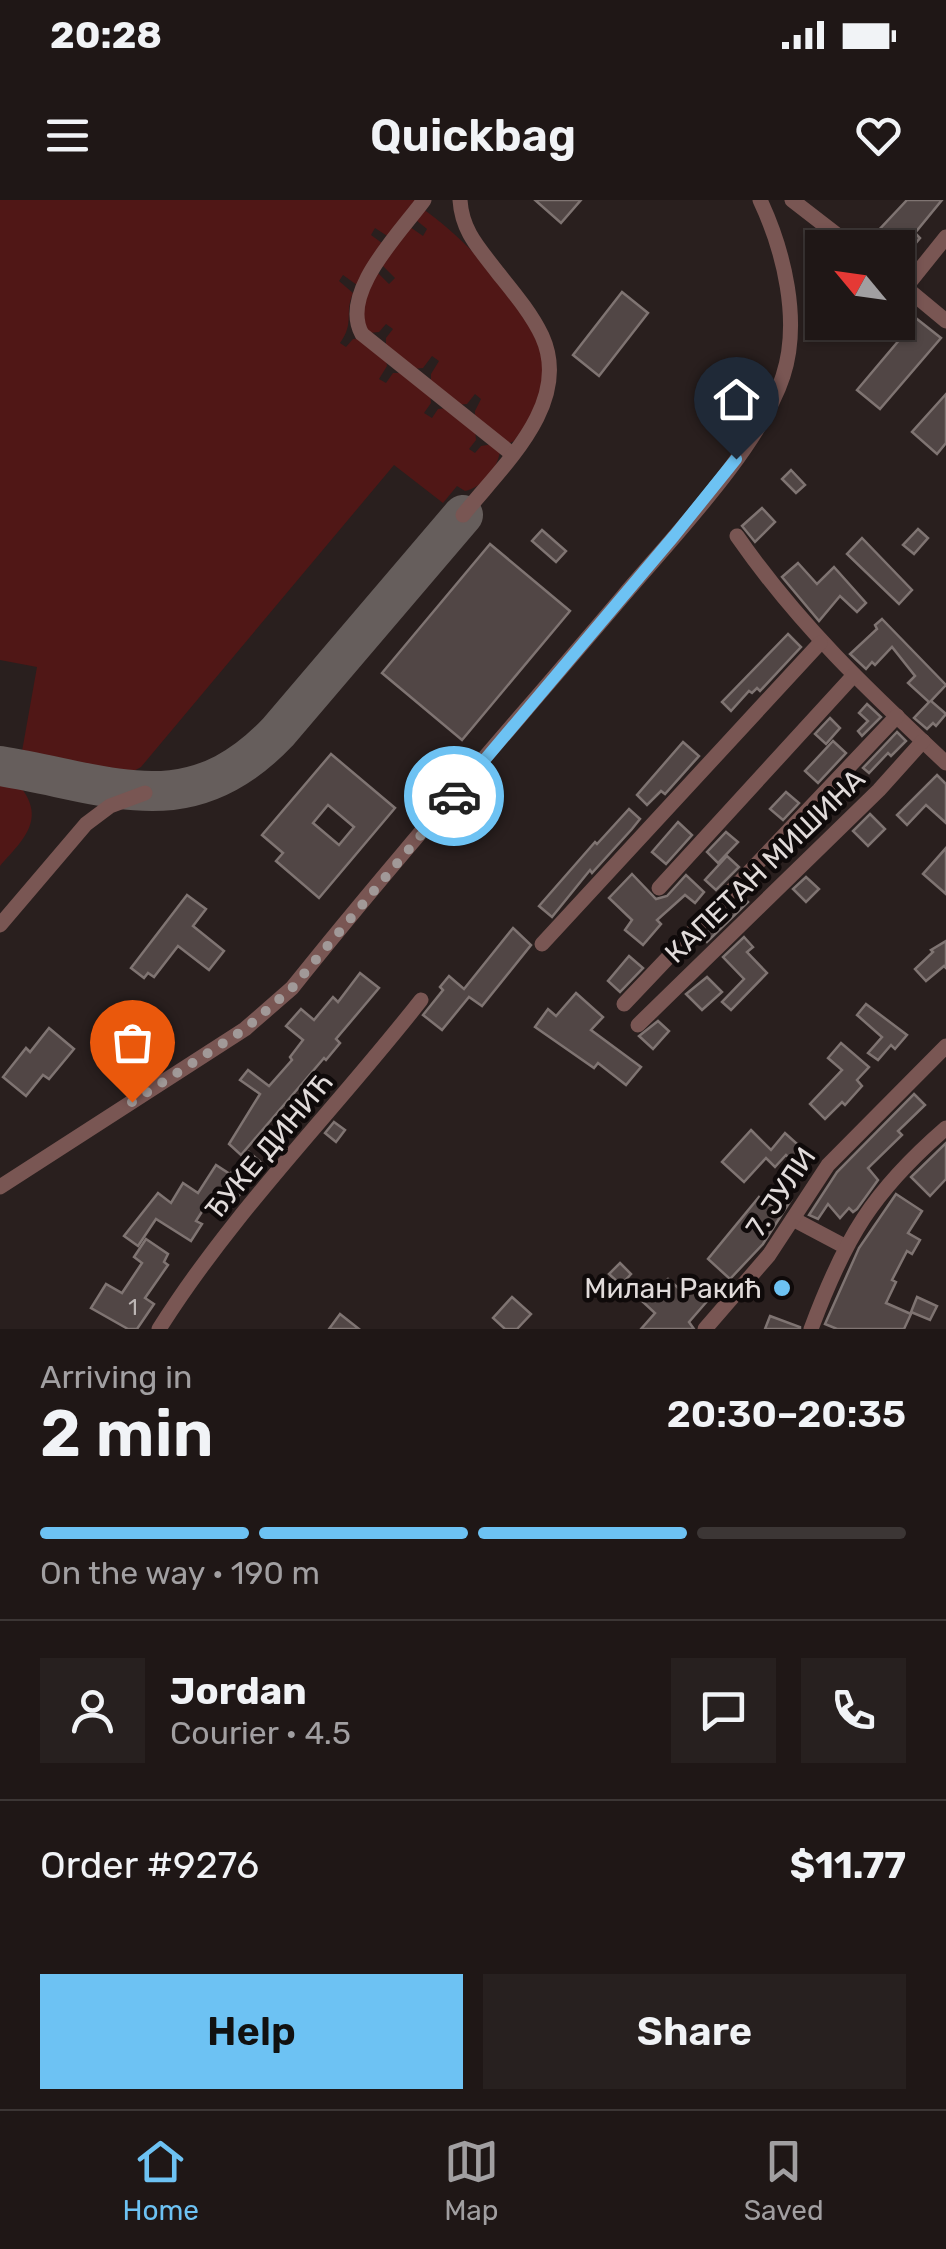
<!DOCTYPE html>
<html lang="en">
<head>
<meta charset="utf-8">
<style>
	:root { --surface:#1f1716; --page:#27201f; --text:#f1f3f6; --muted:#a19fa1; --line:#3c3635; --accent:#6dc2f3 }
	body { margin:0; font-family:Rubik,sans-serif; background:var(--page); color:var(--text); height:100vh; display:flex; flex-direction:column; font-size:38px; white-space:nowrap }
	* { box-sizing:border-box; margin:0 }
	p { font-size:32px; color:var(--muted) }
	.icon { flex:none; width:55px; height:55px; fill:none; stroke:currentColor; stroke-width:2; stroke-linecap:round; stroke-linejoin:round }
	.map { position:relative; height:1129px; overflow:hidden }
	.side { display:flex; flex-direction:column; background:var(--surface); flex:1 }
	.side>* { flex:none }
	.needle { width:65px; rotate:299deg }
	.tools { position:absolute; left:805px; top:30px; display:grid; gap:20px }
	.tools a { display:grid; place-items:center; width:110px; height:110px; border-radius:0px; background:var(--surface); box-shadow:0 2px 8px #0004,0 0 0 2px var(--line); font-size:50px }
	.pin { position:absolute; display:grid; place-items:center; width:85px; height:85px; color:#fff; margin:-102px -42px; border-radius:50% 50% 50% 0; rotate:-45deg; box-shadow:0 0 10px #0007 }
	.pin .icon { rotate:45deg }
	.courier { position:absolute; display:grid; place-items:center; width:100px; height:100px; margin:-50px; border:8px solid #6dc2f3; border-radius:50%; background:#fff; color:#222; box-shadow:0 2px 12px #0007 }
	.head em { font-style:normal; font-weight:600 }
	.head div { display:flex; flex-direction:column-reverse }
	.head { display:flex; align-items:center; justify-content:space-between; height:170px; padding:0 40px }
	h1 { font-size:65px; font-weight:600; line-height:75px }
	.bar { display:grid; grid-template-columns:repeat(4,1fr); gap:15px 10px; align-content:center; height:120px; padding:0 40px }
	.bar i { height:12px; border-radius:8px; background:var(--line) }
	.bar .selected { background:var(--accent) }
	.bar p { grid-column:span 4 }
	.line { display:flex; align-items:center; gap:25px; padding:0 40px; border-top:2px solid var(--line) }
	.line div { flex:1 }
	.round { display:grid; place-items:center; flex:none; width:105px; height:105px; border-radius:0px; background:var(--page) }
	.button { display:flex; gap:20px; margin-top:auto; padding:20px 40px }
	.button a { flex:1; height:115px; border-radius:0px; background:var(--accent); color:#111; font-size:40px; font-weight:600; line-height:115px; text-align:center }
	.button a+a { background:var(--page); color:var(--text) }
	.status { display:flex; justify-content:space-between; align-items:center; height:70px; padding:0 50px; background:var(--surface); direction:ltr }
	.status svg { height:28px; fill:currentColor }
	header { display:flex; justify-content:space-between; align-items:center; height:130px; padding:0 40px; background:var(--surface); font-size:45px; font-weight:600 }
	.menu { display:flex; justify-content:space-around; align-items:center; height:140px; border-top:2px solid var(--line); background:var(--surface); font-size:28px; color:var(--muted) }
	.menu a { display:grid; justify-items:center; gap:5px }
	.menu .selected { color:var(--accent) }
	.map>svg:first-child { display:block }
	.green { fill:#501716 }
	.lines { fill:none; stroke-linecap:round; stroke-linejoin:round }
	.taxiway { stroke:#665e5c; stroke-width:40 }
	.building { fill:#514645; stroke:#7f7472; stroke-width:2.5; fill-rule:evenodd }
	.minor { stroke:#795653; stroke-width:15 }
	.done { stroke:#a19998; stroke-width:10; stroke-dasharray:0 18 }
	.route { stroke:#6dc2f3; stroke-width:12 }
	.poi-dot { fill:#6dc2f3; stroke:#0f0a0a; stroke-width:4 }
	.labels { text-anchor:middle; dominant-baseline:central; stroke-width:9; stroke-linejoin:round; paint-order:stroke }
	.number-label { font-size:22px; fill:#bdb6b5 }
	.street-label { font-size:28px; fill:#e1dbda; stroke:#0f0a0a }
	.poi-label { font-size:28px; fill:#e1dbda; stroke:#0f0a0a; text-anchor:end }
</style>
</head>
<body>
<div class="status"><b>20:28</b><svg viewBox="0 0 49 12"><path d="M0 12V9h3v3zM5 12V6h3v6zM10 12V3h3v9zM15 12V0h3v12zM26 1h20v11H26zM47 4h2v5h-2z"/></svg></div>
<header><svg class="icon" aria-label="menu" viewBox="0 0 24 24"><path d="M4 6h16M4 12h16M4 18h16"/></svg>Quickbag<svg class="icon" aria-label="heart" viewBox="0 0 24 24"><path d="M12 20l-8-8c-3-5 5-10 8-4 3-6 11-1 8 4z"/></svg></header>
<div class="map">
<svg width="946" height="1129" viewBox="0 0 946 1129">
	<rect width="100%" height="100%" fill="#291f1e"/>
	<!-- green -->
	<g class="green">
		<path d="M0 0H415L392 39 375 28 371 35 386 46 357 85 343 75 339 81 353 93C344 114 355 122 340 143L346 147 353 139 362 138 386 158 387 166 379 179 386 183 393 173H404L430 194 431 203 424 213 432 218 438 209 447 208 475 230 476 240 469 249 475 253 481 246 493 244 500 250C499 267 482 288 465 291L457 286 443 303 394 265 141 567 130 573 21 557 37 467 0 460Z"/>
		<path d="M423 9C467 40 550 122 544 180 542 205 528 222 514 241L508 244 475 220V211L481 199 475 194 467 204 457 205 431 184V174L439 161 432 156 423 168 413 169 386 146V138L393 129 386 124 379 132 369 133 358 118 377 72 389 84 395 78 382 65 410 27 423 36 427 29 416 20Z"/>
		<path d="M0 581 22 589C46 621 21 642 0 666Z"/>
	</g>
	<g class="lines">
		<!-- taxiway -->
		<path class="taxiway" d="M0 566C111 584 189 626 278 532L463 315"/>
	</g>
	<!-- building -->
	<g class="building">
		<polygon points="535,0 581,0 561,23"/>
		<polygon points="907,0 942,0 915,33 920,38 905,56 877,32"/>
		<polygon points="622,92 648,113 599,176 573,155"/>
		<polygon points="917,119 941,138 880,209 857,190"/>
		<polygon points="946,194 946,243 937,254 912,232"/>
		<polygon points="791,270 805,285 796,293 782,279"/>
		<polygon points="762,308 775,322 755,342 742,326"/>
		<polygon points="918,329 928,338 914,354 903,345"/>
		<polygon points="542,330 566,351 556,362 532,341"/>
		<polygon points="862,338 912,390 899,404 847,354"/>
		<polygon points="490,344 570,411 462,540 382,473"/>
		<polygon points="798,363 817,384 834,367 866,403 857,412 840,396 819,421 782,377"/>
		<polygon points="882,419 946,485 931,501 946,514 936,526 933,523 927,529 914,518 929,502 908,483 915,476 892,447 875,465 872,462 866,469 850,454 877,429 875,425"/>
		<polygon points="788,434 801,447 760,491 757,488 752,493 749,491 731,511 722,502"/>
		<polygon points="867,504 881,517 862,536 858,531 868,521 859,513"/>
		<polygon points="830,518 840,528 826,544 815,534"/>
		<polygon points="897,532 906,541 891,556 888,553 869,573 863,568"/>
		<polygon points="833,541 846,553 818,583 805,571"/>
		<polygon points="683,542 699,556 665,594 661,591 647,605 637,595"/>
		<path d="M331 554 395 608 319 698 276 661 283 653 262 635ZM328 605 354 627 339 645 313 623Z"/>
		<polygon points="937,575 946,584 946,623 926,605 907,625 897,615"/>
		<polygon points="786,592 799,603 783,620 770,609"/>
		<polygon points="629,609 640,619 632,629 592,673 590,670 552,717 539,706 595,642 597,644"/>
		<polygon points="870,614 885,629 868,646 853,631"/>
		<polygon points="678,622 692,635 666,664 652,652"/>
		<polygon points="726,632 738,642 718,663 707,652"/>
		<polygon points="946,648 946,694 923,674"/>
		<polygon points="727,656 739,667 716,690 705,680"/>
		<polygon points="632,674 656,699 667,696 686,675 704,692 695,703 685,695 657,720 661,724 643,745 625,730 632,720 609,698"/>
		<polygon points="806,677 819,689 806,702 793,689"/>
		<polygon points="187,695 206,709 193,726 224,751 209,770 178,746 154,777 148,773 144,778 131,768"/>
		<polygon points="742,696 748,702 707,742 703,737"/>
		<polygon points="513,728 531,745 482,806 469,797 442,830 423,815 443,790 440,787 449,776 464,789"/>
		<polygon points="744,737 753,747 747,752 767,773 731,810 722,802 744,779 723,757"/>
		<polygon points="946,741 946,768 944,766 926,781 915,769 933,752 931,750"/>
		<polygon points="629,756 643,768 620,792 608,781"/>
		<polygon points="360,773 379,788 336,839 340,843 326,860 324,858 241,955 229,944 260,894 240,880 248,870 269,886 292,860 290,857 303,840 286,826 301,809 314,820 333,797 338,802"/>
		<polygon points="707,777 722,792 702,810 686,794"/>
		<polygon points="576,793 603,817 591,830 641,867 626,885 598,863 594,868 535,827 548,809 556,816"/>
		<polygon points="866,804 907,835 895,849 891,845 878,860 868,853 882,837 857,815"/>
		<polygon points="658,821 669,831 653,849 639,836"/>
		<polygon points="49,828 74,849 49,879 43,875 26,896 3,877 26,848 30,852"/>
		<polygon points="841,843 869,867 857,880 862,886 845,905 842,902 825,919 810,904 842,870 828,858"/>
		<polygon points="914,894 925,905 898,931 902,935 868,968 878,980 857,1009 853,1012 849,1008 840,1018 828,1004 818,1019 809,1015 837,972"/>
		<polygon points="334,922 345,930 336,942 325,933"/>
		<polygon points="751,930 771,950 785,933 805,951 795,963 786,955 775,967 766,958 744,982 722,962"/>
		<polygon points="946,943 946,979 930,996 911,977"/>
		<polygon points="249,952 265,966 252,983 249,980 231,1008 212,996 196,1021 202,1024 191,1041 156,1019 138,1046 124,1036 158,993 171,1003 183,983 198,993 216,965 230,974"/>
		<polygon points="781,993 791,1000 763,1044 730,1079 708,1059 759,997 771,1006"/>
		<polygon points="896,994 922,1011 908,1033 920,1040 912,1054 907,1051 892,1080 896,1082 886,1103 911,1114 904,1129 837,1129 825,1124 859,1048"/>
		<polygon points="146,1039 168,1054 164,1062 168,1065 145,1098 154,1104 137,1129 128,1129 91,1108 106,1084 122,1093 142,1063 134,1057"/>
		<polygon points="620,1063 631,1074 621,1085 609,1074"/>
		<polygon points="668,1079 685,1094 692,1085 709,1099 689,1122 694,1129 641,1129 655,1113 643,1102"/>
		<polygon points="512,1097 531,1114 517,1129 505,1129 493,1118"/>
		<polygon points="917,1097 937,1106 930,1120 911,1112"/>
		<polygon points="340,1114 359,1129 329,1129"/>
		<polygon points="770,1116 800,1127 800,1129 765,1129"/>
	</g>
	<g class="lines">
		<!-- minor -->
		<g class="minor">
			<path d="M424 0C400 33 339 93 362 134L512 254"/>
			<path d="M460 0C462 32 480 49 498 73 514 93 531 113 542 136 573 204 501 267 463 315"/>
			<polyline points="792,0 854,48"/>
			<polyline points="899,82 946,121"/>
			<polyline points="905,88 946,37"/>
			<path d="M737 336C799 425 867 489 946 563"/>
			<polyline points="659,688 854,475"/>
			<polyline points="0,725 86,624 110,606 145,593"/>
			<polyline points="542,744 820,443"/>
			<polyline points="624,804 897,516"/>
			<polyline points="638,825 879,590 923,541"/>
			<path d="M0 987 245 829 292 788C399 654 513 526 624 395 673 337 760 247 783 176 801 121 784 51 760 0"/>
			<polyline points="793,1019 844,1046"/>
			<path d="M159 1129C234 1010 335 910 421 800"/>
			<polyline points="705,1129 769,1055 828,965 946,846"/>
			<path d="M811 1129C845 1038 872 992 946 928"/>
		</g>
	</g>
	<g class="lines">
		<!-- done -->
		<polyline class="done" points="132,902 245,829 292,788 454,596"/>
		<!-- route -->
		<polyline class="route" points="454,596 674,336 736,259"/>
	</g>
	<!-- markers -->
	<circle class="poi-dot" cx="782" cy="1088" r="10"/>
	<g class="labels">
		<!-- number labels -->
		<g class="number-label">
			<text x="133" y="1107">1</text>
		</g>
		<!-- street labels -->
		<g class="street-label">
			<text transform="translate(765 666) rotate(-44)">КАПЕТАН МИШИНА</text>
			<text transform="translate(269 946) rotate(-50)">ЂУКЕ ДИНИЋ</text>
			<text transform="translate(781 992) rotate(-56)">7. ЈУЛИ</text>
		</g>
		<!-- poi labels -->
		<g class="poi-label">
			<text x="762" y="1088">Милан Ракић</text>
		</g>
	</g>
</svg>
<div class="tools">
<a><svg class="needle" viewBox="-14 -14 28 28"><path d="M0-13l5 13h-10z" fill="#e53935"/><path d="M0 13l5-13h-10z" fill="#a19fa1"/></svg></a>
</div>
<div class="pin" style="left:132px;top:902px;background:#ea580c"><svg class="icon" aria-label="bag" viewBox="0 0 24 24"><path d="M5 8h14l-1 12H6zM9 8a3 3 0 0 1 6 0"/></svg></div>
<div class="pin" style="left:736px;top:259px;background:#1f2937"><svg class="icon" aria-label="home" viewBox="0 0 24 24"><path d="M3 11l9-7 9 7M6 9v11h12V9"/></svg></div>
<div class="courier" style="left:454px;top:596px"><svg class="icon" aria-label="car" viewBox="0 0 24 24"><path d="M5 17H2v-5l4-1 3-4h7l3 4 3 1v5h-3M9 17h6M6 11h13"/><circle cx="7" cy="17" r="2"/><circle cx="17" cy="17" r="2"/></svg></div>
</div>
<section class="side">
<div class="head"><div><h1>2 min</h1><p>Arriving in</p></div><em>20:30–20:35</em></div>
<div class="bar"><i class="selected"></i><i class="selected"></i><i class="selected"></i><i></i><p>On the way · 190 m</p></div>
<div class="line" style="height:180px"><a class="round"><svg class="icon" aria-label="person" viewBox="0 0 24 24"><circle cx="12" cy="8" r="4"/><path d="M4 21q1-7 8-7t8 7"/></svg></a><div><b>Jordan</b><p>Courier · 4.5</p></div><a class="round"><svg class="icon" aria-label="chat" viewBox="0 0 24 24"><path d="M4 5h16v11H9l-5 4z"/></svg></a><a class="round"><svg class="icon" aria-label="phone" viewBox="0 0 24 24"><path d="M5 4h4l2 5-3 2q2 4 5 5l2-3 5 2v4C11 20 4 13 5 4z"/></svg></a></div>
<div class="line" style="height:130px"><div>Order #9276</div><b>$11.77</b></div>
<div class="button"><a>Help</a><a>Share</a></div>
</section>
<nav class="menu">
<a class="selected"><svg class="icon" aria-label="home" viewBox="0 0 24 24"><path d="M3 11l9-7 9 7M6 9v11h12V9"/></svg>Home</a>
<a><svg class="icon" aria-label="map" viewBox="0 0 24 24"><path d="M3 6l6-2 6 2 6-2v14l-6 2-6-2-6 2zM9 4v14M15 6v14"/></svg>Map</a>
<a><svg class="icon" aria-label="saved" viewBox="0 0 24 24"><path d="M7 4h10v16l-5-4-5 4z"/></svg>Saved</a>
</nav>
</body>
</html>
